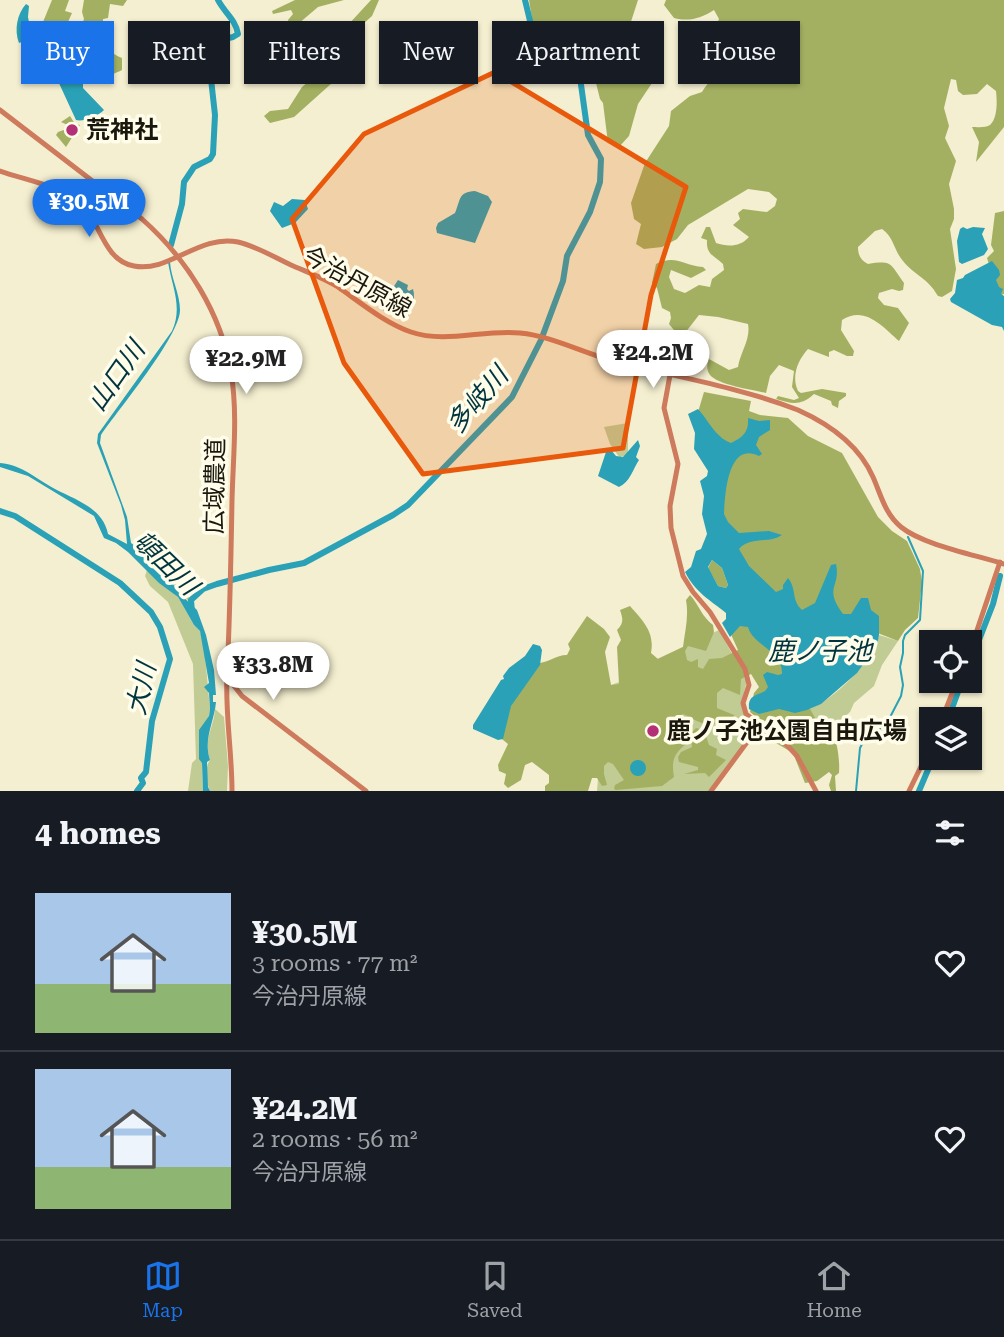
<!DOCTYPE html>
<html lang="en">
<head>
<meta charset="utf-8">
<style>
	body { margin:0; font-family:"Roboto Serif","Noto Sans JP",serif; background:#242831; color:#f1f3f6; height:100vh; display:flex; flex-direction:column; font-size:26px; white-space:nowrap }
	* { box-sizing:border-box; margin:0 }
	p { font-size:23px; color:#9ea1a6 }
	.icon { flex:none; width:38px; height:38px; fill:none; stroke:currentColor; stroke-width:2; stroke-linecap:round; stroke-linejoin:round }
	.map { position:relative; height:791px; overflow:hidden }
	.side { display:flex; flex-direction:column; background:#171b24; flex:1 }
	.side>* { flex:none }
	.banner { position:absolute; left:21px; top:21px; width:962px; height:63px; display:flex; gap:14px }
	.buttons { position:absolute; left:919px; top:630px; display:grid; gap:14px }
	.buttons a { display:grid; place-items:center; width:63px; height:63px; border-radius:0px; background:#171b24; box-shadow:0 2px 5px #0004; font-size:35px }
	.price { position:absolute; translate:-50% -60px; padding:0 16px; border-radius:24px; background:#fff; color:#222; font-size:23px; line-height:46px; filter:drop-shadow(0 2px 4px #0008) }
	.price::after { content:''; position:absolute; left:50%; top:42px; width:21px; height:16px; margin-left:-10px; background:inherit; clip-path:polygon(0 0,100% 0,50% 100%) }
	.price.selected { background:#1a73e8; color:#fff }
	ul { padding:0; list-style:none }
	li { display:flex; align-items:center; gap:21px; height:175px; padding:0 35px }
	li+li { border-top:2px solid #363941 }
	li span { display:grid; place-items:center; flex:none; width:196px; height:140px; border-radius:0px; color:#555 }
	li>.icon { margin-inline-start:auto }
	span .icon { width:84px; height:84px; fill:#fffc; stroke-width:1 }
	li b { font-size:30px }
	h2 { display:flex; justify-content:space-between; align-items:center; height:84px; padding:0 35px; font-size:30px }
	.tag { padding:0 24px; border-radius:0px; background:#171b24; box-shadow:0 2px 5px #0004; font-size:24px; line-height:63px }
	.tag.selected { background:#1a73e8; color:#fff }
	.tabs { display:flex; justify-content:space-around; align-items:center; height:98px; border-top:2px solid #363941; background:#171b24; font-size:19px; color:#9ea1a6 }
	.tabs a { display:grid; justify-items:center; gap:4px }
	.tabs .selected { color:#1a73e8 }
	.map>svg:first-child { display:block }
</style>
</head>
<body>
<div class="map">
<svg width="1004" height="791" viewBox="0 0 1004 791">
	<rect width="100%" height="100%" fill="#f4efd0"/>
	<!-- green -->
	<g fill="#c1cb94">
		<polygon points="628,423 628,453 626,456 619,457 610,444 604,427"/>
		<polygon points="147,570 178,597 194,625 200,631 204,645 210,709 202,763 203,791 188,791 192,763 196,759 193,664 168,602 150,586 145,576"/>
		<polygon points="168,577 179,579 197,612"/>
		<path d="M719 630 747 681C741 704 740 706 753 726L745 745 709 791H597L598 779 578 697 633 677 657 659Z"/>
		<path d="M879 635 898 641 882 665 874 686 854 703 850 712 831 728 818 723 809 709C834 700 873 661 879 635Z"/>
		<path d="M215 709 224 717 228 766 227 791H210C206 783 205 766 210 760 203 738 214 728 215 709Z"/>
	</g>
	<!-- forest -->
	<g fill="#a4b061">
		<polygon points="52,0 69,0 65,11 72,13 68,22 62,21 51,35 43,22"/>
		<path d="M84 0H127L123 6 110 4 108 18 103 19C103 41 99 48 122 58V70C112 75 90 85 87 67 85 56 90 65 86 55 84 50 79 45 76 40L84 19 82 12Z"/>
		<polygon points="295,0 344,0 318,7 291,30 288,20 293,14 291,10 273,14 272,11"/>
		<polygon points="371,0 379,0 372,16 362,25 359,43 351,51 343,48 349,39 351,31 347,30 337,38 335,33 348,25"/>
		<path d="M529 0H638L627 34 628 40C616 47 606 54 609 70L624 72 641 63H659L662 68 638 104 629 136 619 147 608 143 603 103 600 99 594 75 598 69 599 47 596 42H585L583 37 585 33 581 22 565 21 564 28 547 37 533 25Z"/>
		<path d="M666 0H1004V127L976 162 979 142 972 127C977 127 986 128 990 125 998 118 997 100 996 91L987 84 977 94 963 95 958 91 956 80 951 79 944 108 949 126 945 138 956 161 949 184 954 209V219L950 229 956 269 952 291 942 297 938 296C927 277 914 275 903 261 894 251 894 237 882 229L875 231 858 247C858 256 861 260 868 264 893 260 890 264 904 283L903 290 899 291 892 289 879 293 878 298 884 305 898 308 909 323 899 341C883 327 865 305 842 320L841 330 854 351 853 356H847L834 350 829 352V357L808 349C798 360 791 376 798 391L801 393 822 389 846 393V396L839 401 838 408 832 405 831 401 814 394C801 406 792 404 776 399L778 396 794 400 799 398 792 387 794 371 779 365 770 376 766 393C754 390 718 385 710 375 706 370 707 364 709 359L729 370 738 367C740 353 751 339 748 324L718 317 699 315 685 333 678 335 669 324 671 318 670 312 662 308 657 288 652 283 656 264C676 254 684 266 703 267L706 270 691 278 671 270 669 277 674 289 685 293 699 285 710 287 712 279 724 270 723 264C714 255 706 255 707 240L701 238 706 227H710L716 243C728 247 740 247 749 237L733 225 740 219 738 213 743 209 767 212 775 206 777 199 769 192 748 189 688 225 677 239 662 247 644 249 636 244 641 224 634 219 631 203 645 163 669 126 671 111 690 96 702 92C706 85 712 80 714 72 718 58 714 29 719 19L714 10C702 18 689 22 674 18L664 5Z"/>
		<polygon points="344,57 346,62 332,83 294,117 270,123 264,116 270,111 288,109 302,87 321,71"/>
		<polygon points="70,116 75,124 80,125 66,147 56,135 58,132 72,127 61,122"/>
		<polygon points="1004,211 1004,294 999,296 987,258 994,251 991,245 995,213"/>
		<polygon points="704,392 751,401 749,411 760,415 788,418 808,436 842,453 878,517 892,531 907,541 920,569 922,582 918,618 905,630 898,641 875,632 854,618 810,615 775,598 748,571 719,512 731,456 748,437 734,446 725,445 698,412"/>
		<polygon points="712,560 722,568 728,585 726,588 718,586 708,568"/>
		<path d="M690 595C699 605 702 617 713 625L714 632 706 651 688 646 685 651 687 660 691 662 698 659V667L703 669 709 659 722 658 738 650 729 630 747 621 776 649 818 723 831 728C837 741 840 758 839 773L835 776 836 791H831L829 785 832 775 829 772 817 781 805 783 793 753 759 733 762 722 750 712 754 693 759 687 751 674 741 679 740 695 723 688 717 693V708L734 715 735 718 742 722V725L728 719C708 729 701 723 683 714L677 717 687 735 688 743C674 752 671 761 674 777L662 786 616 790 614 789 615 785 624 780 613 764 608 762 604 766V774L607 785 602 786 597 778H592L588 791H545V786L549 783V775L532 762 525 765 521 780 508 788 504 784 506 774 499 771 498 765 508 744 497 735 508 704 535 663C548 664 555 655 567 655L570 649 568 644 587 616 604 629 610 637 605 652 611 685 619 684 617 647 621 640 617 630C624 623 623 619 620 610L630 606C643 621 655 632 651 653L658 659 683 647C685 631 689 616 686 600Z"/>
		<polygon points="696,728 704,730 709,745 717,749 716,755 726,760 709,777 705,773 684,774 698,770 698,767 679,762 678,757 681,752 692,747 690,734"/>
	</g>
	<!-- water -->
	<g fill="#2aa1b6" fill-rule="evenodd">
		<path d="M26 4 29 6 28 17 32 38 19 43C14 30 17 14 26 4Z"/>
		<path d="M38 55 53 59 61 68 70 74 78 61 83 59V88L104 110C98 116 84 122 76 120L58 81 43 64H35V56Z"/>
		<path d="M475 191 488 196 492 202 475 243 437 233 436 228 438 223 455 213C461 199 458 192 475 191Z"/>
		<polygon points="292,199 305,200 308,209 295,223 282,228 270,211 274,202 283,206"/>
		<polygon points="963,227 967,229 973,227 985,228 982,234 988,249 984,255 962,264 959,262 957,241 960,229"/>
		<polygon points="992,261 999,270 1000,275 996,280 999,287 1003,289 1001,294 1004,296 1004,331 1002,327 992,325 951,302 950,299 955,293 957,280 963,278 965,275"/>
		<path d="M168 262H170C171 278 180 294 180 310 180 336 118 410 101 435L100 443 127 517 131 543 160 564 179 593 197 610 206 635 214 670 216 695H213V702H216C214 723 203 739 210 760L207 762 208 787 210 791H203L202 763 199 759V730L209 716 210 709 209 693 204 687 209 683 200 631 194 625 178 597 159 583 128 552 116 543 104 538 94 516 28 476 0 467V463C23 465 36 479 55 489 76 500 103 508 108 534L127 544 125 520 121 505 97 443 98 434 172 331C183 307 172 287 168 262Z"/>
		<path d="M398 280 408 285 407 289 409 291 413 289C416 298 412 314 404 321L383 310 385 300Z"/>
		<path d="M698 409C709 421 715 437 731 443 744 437 749 431 748 418L759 421 770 420V430L759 437 756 445 762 454 759 456C728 441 725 493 724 514L728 522 739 533 769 531 782 535C769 544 750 536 739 549L749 566 776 592 783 589V585L788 578C797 589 791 600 802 610L815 603 831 565 836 564C841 588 823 587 843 614H851L861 598H868L871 610 879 616V635L877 645 857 673 821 704 807 710 795 713 779 709 759 714 749 709C748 695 756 696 765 691L768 687 763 675 767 672 778 675 782 674C783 650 753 646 748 627L740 626 730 637 722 623 726 619V613C710 600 695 592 685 572L691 567 696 551 701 549 707 534 702 514 704 496 700 481 707 476 708 471 694 449 695 433 688 414ZM712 560 722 568 728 585 726 588 718 586 708 567Z"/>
		<path d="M638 440 640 446 636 457 639 460C633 469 630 482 619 487L598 476 606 452 611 450 616 456 623 457Z"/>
		<polygon points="533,644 540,646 542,650 540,665 511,706 503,739 498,740 473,729 473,725 501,680 504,679 503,676 509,668 525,656"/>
		<circle cx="638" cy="768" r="8"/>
	</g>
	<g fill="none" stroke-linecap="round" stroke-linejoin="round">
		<!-- stream -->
		<polyline stroke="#2aa1b6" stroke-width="2" points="856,791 860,748 867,735 876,732 887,723 901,696 903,685 900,667 903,653 903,641 905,635 920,620 923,571 908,537"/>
		<!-- river -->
		<g stroke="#2aa1b6" stroke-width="6">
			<path d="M171 245 182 204 184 182 194 167 210 159 213 154 215 115 207 43 233 37 238 34C236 20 224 12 218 0"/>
			<polyline points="0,511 15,516 120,583 151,612 160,627 170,659 152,721 146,772 141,778 143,783 137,791"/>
			<polyline points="192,612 191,600 203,589 217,584 269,570 304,563 393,515 408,505 512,397 541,340 563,281 567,256 590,212 600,182 601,159 588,135 578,63 531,25 525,0"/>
			<polyline points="970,663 993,604 1000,576"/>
			<polyline points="948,719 962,681"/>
			<polyline points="919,791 933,758"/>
		</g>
		<!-- secondary -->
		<g stroke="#cd7a5d" stroke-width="5">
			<path d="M0 110 142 219C187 259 221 313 231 372 238 414 233 458 232 500 231 558 230 616 227 675 225 713 232 752 232 791"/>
			<path d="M0 171C19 178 61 187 76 198 100 216 101 260 134 266 169 273 199 234 238 242 256 246 274 257 291 265 307 272 324 278 338 287 361 303 385 323 411 332 446 344 484 329 520 333 552 336 583 353 614 361 675 377 739 387 798 410 829 424 859 445 873 477 881 495 885 514 901 527 923 545 976 555 1004 564"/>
			<polyline points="670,375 664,408 678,464 670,506 671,528 683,576 693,592 710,612 745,669 749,685 743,703 746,714 787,745 797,756 816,791"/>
			<polyline points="970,651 1000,562"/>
			<polyline points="228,678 242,696 366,791"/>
			<polyline points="942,719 957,681"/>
			<polyline points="711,791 759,726"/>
			<polyline points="909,791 931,746"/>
		</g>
	</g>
	<!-- marked area -->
	<path fill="#e8590c" fill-opacity="0.2" stroke="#e8590c" stroke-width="5" stroke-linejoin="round" d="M495 72 686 187 651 295 623 448 423 474 344 363 292 219 364 134Z"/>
	<!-- markers -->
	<g fill="#b32f76" stroke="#fffce9" stroke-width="2.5">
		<circle cx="72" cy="130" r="7"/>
		<circle cx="653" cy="731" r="7"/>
	</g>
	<g text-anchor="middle" stroke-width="7" stroke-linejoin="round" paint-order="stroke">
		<!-- poi labels -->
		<g font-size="24" font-weight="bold" fill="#1a180d" stroke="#fffce9" text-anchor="start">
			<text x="86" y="138">荒神社</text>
			<text x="667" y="739">鹿ノ子池公園自由広場</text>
		</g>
		<!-- street labels -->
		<g font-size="24" fill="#1a180d" stroke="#fffce9">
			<text transform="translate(357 282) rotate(29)" y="8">今治丹原線</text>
			<text transform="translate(215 486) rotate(-89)" y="8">広域農道</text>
		</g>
		<!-- water labels -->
		<g font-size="26" font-style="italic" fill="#00353f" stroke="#fffce9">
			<text transform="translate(116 376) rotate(-55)" y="9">山口川</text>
			<text transform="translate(477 400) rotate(-49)" y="9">多岐川</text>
			<text transform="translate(166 563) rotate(44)" y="9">頓田川</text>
			<text x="820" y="660">鹿ノ子池</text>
			<text transform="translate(141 689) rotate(-77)" y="9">大川</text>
		</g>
	</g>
</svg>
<div class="buttons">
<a><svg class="icon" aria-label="locate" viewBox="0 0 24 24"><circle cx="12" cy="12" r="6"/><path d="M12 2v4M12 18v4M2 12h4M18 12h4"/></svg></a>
<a><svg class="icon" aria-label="layers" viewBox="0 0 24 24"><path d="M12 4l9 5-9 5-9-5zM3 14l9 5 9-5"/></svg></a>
</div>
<b class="price selected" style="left:89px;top:239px">¥30.5M</b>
<b class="price" style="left:653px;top:390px">¥24.2M</b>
<b class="price" style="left:246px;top:396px">¥22.9M</b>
<b class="price" style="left:273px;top:702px">¥33.8M</b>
<div class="banner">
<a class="tag selected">Buy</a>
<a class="tag">Rent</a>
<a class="tag">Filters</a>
<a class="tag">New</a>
<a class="tag">Apartment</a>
<a class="tag">House</a>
</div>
</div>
<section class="side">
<h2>4 homes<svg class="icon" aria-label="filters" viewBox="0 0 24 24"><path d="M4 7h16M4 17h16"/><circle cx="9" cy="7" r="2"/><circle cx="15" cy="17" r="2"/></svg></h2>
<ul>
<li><span style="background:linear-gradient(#a9c7e8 65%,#8fb573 0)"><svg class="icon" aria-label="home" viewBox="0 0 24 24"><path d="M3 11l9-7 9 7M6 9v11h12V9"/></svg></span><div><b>¥30.5M</b><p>3 rooms · 77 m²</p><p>今治丹原線</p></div><svg class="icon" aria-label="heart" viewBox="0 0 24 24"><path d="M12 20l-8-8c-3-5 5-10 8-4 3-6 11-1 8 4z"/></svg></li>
<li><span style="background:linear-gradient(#a9c7e8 70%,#8fb573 0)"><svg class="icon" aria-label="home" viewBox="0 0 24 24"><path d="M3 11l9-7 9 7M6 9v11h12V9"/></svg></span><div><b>¥24.2M</b><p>2 rooms · 56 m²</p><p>今治丹原線</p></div><svg class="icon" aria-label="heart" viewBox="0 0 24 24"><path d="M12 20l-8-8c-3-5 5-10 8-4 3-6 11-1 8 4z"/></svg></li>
</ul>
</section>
<nav class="tabs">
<a class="selected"><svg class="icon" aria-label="map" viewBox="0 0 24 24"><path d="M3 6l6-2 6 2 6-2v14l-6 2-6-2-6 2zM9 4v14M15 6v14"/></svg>Map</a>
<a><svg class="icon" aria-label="saved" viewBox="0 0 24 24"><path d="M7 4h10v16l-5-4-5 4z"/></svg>Saved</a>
<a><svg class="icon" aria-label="home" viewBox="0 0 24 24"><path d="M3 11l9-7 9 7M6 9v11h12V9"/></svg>Home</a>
</nav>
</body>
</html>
